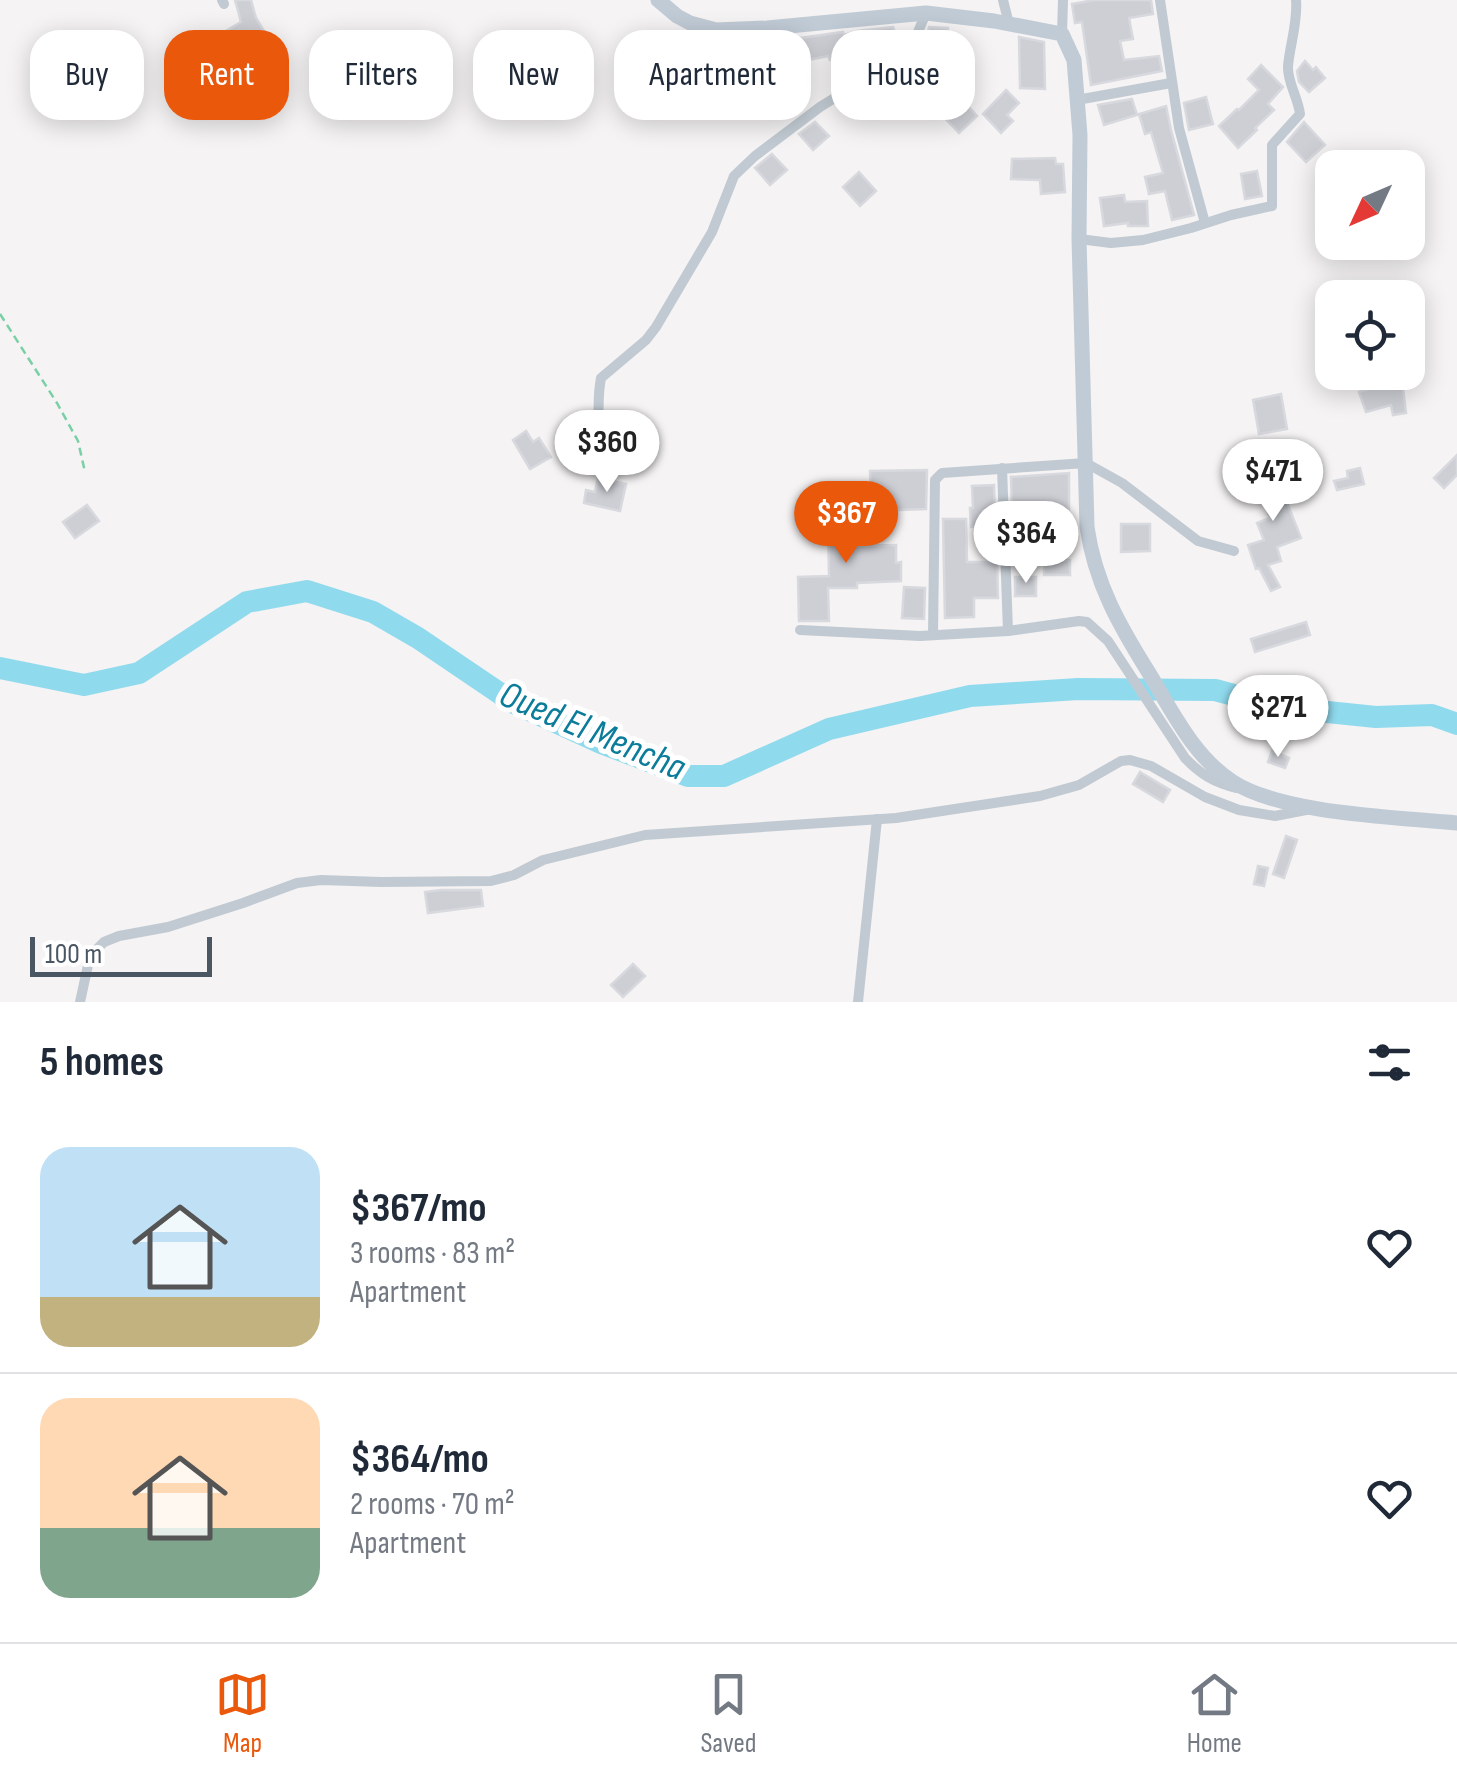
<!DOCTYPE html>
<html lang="en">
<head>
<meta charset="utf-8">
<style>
	body { margin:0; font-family:"Sofia Sans Condensed",sans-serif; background:#f2f2f3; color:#1f2937; height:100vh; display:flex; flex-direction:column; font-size:38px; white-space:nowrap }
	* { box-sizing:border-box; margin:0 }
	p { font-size:32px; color:#747a83 }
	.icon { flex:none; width:55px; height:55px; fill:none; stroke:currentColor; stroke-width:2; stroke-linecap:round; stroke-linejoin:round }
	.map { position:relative; height:1002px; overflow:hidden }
	.drawer { display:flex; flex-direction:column; background:#fff; flex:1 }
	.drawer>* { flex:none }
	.banner { position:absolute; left:30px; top:30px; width:1398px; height:90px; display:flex; gap:20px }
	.needle { width:65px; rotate:226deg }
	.buttons { position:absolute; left:1315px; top:150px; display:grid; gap:20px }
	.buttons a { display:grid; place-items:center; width:110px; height:110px; border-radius:20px; background:#fff; box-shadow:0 5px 25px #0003; font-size:50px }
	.scale { position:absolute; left:30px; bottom:25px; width:182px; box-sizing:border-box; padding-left:10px; border:5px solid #4a5661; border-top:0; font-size:28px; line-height:35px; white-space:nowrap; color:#4a5661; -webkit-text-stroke:8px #fff; paint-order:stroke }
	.price { position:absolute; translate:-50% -85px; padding:0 22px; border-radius:35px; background:#fff; color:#222; font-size:32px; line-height:65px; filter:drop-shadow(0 2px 5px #0008) }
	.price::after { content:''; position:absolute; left:50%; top:60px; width:30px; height:22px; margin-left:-15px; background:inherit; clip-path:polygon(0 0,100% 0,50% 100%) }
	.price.on { background:#ea580c; color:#fff }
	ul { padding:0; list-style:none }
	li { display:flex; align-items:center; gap:30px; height:250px; padding:0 40px }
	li+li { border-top:2px solid #e0e1e3 }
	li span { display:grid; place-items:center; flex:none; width:280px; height:200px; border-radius:30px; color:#555 }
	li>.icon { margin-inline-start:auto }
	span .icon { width:120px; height:120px; fill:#fffc; stroke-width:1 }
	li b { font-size:42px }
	h2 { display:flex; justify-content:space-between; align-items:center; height:120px; padding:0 40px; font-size:42px }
	.pill { padding:0 35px; border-radius:30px; background:#fff; box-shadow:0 5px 25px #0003; font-size:35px; line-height:90px }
	.pill.on { background:#ea580c; color:#fff }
	.dock { display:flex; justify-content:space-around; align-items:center; height:140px; border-top:2px solid #e0e1e3; background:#fff; font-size:28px; color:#747a83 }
	.dock a { display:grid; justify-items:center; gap:5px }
	.dock .on { color:#ea580c }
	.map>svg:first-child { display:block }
</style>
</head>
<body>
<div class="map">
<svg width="1457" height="1002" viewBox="0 0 1457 1002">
	<rect width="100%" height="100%" fill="#f5f3f3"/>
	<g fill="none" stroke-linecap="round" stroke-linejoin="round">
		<!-- river -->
		<polyline stroke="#90daee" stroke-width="22" points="0,668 84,685 139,673 247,602 307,591 373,612 418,638 514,703 601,743 688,776 724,776 829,729 970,696 1078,689 1215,690 1279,707 1376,717 1432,715 1457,724"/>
	</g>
	<!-- building -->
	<g fill="#cdcfd5" stroke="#d7d9de" stroke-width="2.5">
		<polygon points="235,0 251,0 256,18 264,31 236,48 226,31 241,22"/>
		<polygon points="1094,0 1151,0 1153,14 1129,18 1133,39 1120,41 1124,60 1159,56 1162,71 1091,85 1082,22 1075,23 1072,4"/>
		<polygon points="893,27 898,40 864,52 865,56 850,60 848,55 830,60 828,56 779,66 780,68 754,69 754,41 786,40 843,32 844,35 857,31"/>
		<polygon points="929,27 948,28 947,55 931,55 931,45 925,45"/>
		<polygon points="1019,37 1044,42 1045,89 1020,88"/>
		<polygon points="678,38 703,38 720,41 720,66 678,65"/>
		<polygon points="1305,61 1313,70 1316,67 1325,78 1309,92 1299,82 1297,71"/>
		<polygon points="1261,65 1283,87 1268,104 1274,110 1255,128 1257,130 1238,148 1219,126 1237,109 1239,110 1259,90 1248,79"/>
		<polygon points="1006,90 1019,103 1007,115 1013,121 1001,133 983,114"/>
		<polygon points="1206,97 1213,124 1189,130 1184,103"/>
		<polygon points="962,99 977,116 959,133 943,116"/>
		<polygon points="1132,99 1137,115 1104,125 1098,105"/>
		<polygon points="1166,106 1171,130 1194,215 1172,220 1165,191 1149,194 1145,177 1163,173 1151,132 1145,134 1139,114"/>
		<polygon points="815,122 829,136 813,150 799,134"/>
		<polygon points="1304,122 1325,145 1306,162 1287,142"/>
		<polygon points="772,154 787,170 770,185 755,168"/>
		<polygon points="1055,158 1056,164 1063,164 1065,192 1041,194 1040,180 1011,179 1012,159"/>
		<polygon points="1257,171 1262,196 1245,199 1241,174"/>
		<polygon points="859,172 876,191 860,206 843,187"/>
		<polygon points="1124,195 1125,202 1147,201 1148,226 1128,226 1128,223 1104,226 1100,198"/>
		<polygon points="1387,372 1401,372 1406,413 1393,415 1391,405 1366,412 1359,392 1388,383"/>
		<polygon points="1281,394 1287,429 1259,434 1253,400"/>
		<polygon points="526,431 533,442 539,438 551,457 530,469 513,440"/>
		<polygon points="1457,455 1457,475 1444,488 1434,478"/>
		<polygon points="1278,463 1286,494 1284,495 1301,538 1277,547 1281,561 1268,565 1280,587 1271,591 1259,568 1256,569 1248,545 1264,540 1257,523 1270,518 1268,513 1272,511 1263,488 1260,489 1254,469"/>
		<polygon points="1360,468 1364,484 1337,490 1334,481 1348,478 1347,471"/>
		<polygon points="927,470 926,509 871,511 870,471"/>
		<polygon points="1069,473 1069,528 1037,528 1037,542 1013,542 1011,477"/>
		<polygon points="598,478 626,484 620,511 584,503 586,490 595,492"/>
		<polygon points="994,485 995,525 971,527 970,508 973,508 972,486"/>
		<polygon points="87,505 99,521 75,538 63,522"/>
		<polygon points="831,508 858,509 857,546 896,545 896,563 901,562 901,581 857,583 857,588 828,588 829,621 799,621 798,577 829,576 828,527 831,527"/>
		<polygon points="943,519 966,519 967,562 997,562 998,598 974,598 974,617 945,618"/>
		<polygon points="1121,524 1150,524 1150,551 1121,552"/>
		<rect x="1044" y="560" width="26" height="15"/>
		<rect x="1015" y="577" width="21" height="19"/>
		<polygon points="904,587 925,588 924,619 902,618"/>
		<polygon points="1306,622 1310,635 1255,652 1251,639"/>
		<polygon points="1272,751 1289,758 1285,768 1268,762"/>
		<polygon points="1140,772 1170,790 1163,802 1133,784"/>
		<polygon points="1286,836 1297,840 1284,878 1273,874"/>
		<polygon points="1258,866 1268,868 1264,886 1254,884"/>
		<polygon points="441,890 481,890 483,906 428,913 425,892"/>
		<polygon points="633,964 645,976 623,997 611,985"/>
	</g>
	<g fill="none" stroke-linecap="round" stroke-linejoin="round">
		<!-- path -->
		<polyline stroke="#7ad0a6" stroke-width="2.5" stroke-dasharray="8 5" stroke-linecap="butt" points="0,314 57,403 78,441 85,472"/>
		<!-- street -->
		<g stroke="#c1cad2" stroke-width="10">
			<polyline points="222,0 224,4"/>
			<polyline points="1003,0 1009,24"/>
			<polyline points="1160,0 1179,128 1205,223"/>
			<polyline points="1062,34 1063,0"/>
			<polyline points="1077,100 1171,83"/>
			<path d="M1079 239 1111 243 1143 240 1191 228 1231 215 1272 206V145L1300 114C1298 97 1287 82 1288 66 1290 44 1298 22 1296 0"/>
			<path d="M579 449C608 416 594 415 601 378L646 340 656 327 712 232 734 176 755 156 820 107 910 51 926 13"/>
			<polyline points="1002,468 1008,631"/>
			<path d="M800 630 920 636 1008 631 1079 621 1087 622 1108 641 1185 758C1200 774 1215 783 1237 788"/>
			<polyline points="933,635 935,480 942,473 1086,463 1122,483 1198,541 1234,551"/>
			<polyline points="80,1002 90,956 104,942 119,936 168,927 243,903 297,883 321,880 381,882 491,881 514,875 543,860 645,835 896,818 1040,796 1079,785 1121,761 1130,760 1151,766 1205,797 1239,810 1275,816 1311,809"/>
			<polyline points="858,1002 877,819"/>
		</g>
		<!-- secondary -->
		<path stroke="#c1cbd6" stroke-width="15" d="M658 0 677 16 690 23 716 30 767 28 926 13 994 21 1062 34 1074 60 1080 135 1079 239 1087 527C1095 583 1119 625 1149 673 1172 711 1194 757 1233 782 1283 814 1396 817 1457 823"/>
	</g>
	<g text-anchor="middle" stroke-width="10" stroke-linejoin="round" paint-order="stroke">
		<!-- water labels -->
		<g font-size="38" font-style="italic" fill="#0c7c9b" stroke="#fff">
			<text transform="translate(593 730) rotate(23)" y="13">Oued El Mencha</text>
		</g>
	</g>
</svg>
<div class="buttons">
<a><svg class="needle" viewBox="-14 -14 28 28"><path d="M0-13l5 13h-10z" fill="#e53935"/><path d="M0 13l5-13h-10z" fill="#747a83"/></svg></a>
<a><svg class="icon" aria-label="locate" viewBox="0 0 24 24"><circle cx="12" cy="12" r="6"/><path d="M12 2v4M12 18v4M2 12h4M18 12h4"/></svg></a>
</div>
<div class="scale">100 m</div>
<b class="price" style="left:607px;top:495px">$360</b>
<b class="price" style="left:1273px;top:524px">$471</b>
<b class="price on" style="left:846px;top:566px">$367</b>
<b class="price" style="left:1026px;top:586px">$364</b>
<b class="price" style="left:1278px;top:760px">$271</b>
<div class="banner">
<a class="pill">Buy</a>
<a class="pill on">Rent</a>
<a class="pill">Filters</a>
<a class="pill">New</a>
<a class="pill">Apartment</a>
<a class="pill">House</a>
</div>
</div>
<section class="drawer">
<h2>5 homes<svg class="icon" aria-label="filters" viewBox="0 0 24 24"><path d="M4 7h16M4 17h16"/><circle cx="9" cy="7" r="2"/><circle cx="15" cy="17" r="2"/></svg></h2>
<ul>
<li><span style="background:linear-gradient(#bfe0f5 75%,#c2b280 0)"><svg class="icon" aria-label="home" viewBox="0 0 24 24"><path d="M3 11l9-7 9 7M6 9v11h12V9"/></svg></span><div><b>$367/mo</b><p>3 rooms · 83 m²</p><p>Apartment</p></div><svg class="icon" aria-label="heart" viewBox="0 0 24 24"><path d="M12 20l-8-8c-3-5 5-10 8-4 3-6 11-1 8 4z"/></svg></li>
<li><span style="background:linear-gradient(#ffd9b3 65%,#7fa58c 0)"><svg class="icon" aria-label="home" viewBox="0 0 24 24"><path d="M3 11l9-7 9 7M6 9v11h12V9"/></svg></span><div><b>$364/mo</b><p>2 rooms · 70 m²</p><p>Apartment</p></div><svg class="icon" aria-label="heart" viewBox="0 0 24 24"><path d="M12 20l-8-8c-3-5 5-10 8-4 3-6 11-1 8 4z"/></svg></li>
</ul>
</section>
<nav class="dock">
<a class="on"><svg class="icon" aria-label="map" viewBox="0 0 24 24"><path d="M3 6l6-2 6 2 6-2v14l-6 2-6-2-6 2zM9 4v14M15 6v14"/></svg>Map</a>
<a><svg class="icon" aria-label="saved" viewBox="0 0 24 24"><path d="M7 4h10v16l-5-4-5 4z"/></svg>Saved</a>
<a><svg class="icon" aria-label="home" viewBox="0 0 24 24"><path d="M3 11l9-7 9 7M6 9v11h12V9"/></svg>Home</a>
</nav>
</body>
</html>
